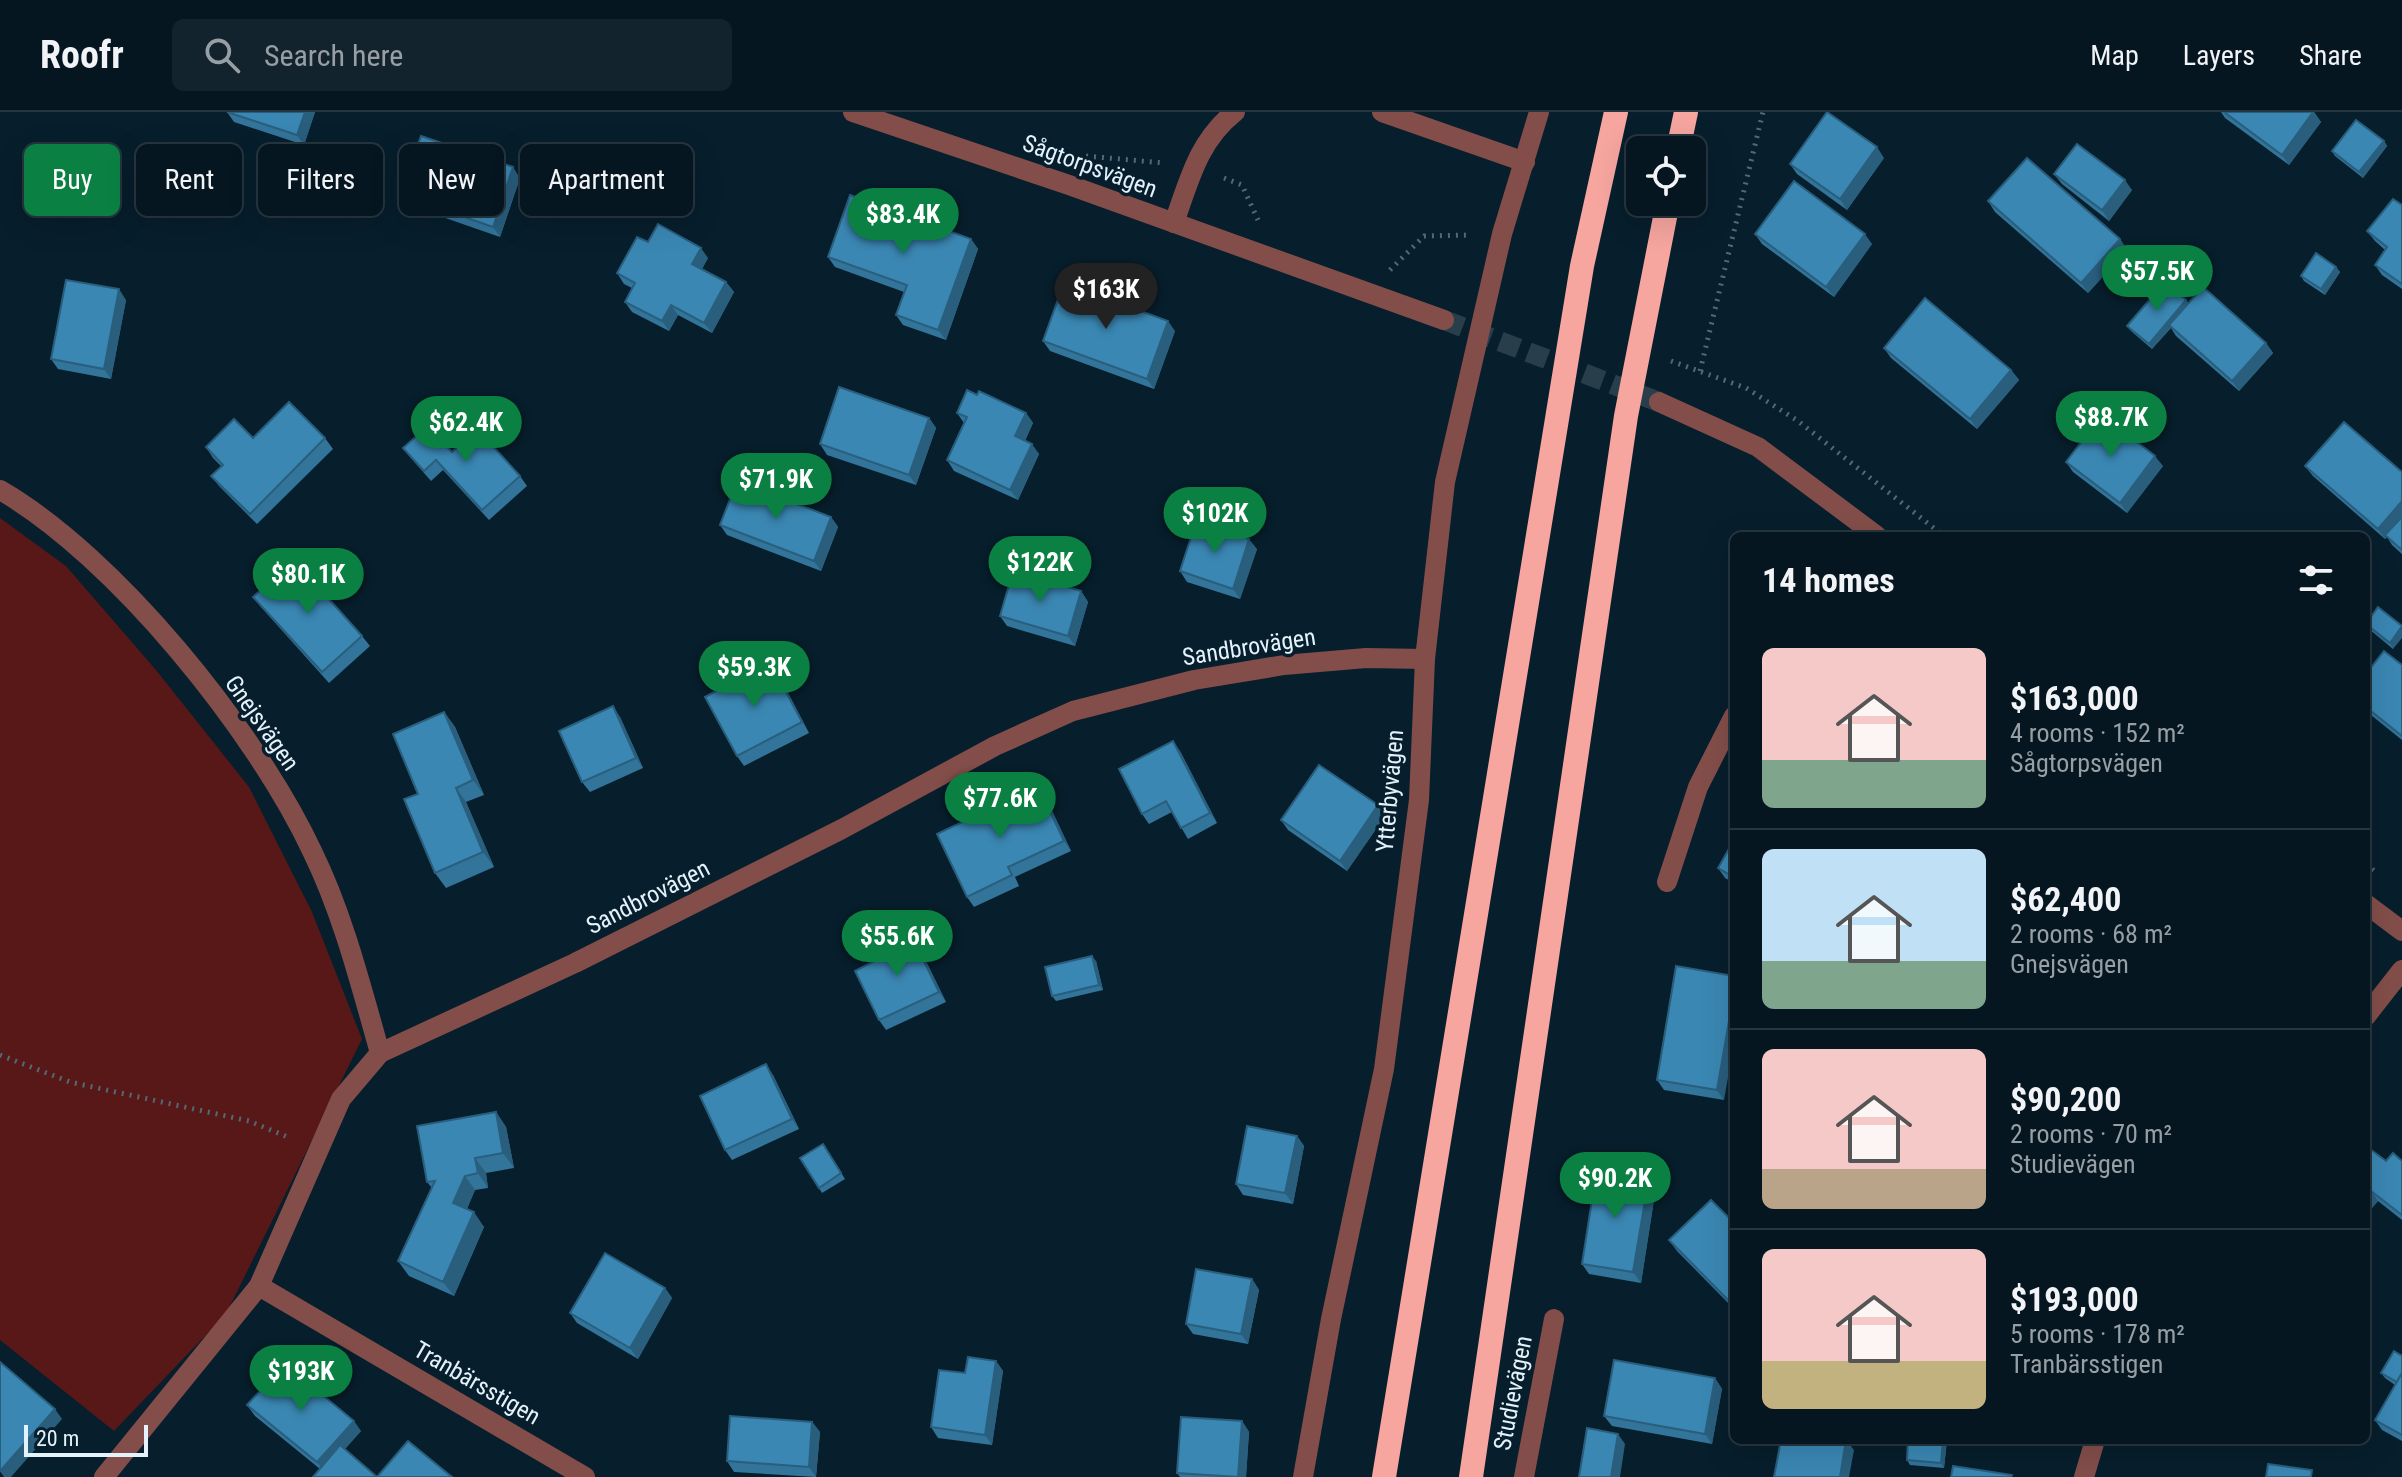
<!DOCTYPE html>
<html lang="en">
<head>
<meta charset="utf-8">
<style>
	body { margin:0; font-family:"Roboto Condensed",sans-serif; background:#13232e; color:#f1f3f6; height:100vh; display:flex; flex-direction:column; font-size:30px; white-space:nowrap }
	* { box-sizing:border-box; margin:0 }
	p { font-size:26px; color:#979fa5 }
	.icon { flex:none; width:44px; height:44px; fill:none; stroke:currentColor; stroke-width:2; stroke-linecap:round; stroke-linejoin:round }
	.map { position:relative; flex:1; overflow:hidden }
	.details { position:absolute; left:1730px; top:420px; width:640px; height:912px; display:flex; flex-direction:column; background:#051621; border-radius:12px; box-shadow:0 8px 32px #0002,0 0 0 2px #26353f }
	.details>* { flex:none }
	.top-card { position:absolute; left:24px; top:32px; width:760px; height:72px; display:flex; gap:16px }
	.buttons { position:absolute; left:1626px; top:24px; display:grid; gap:16px }
	.buttons a { display:grid; place-items:center; width:80px; height:80px; border-radius:12px; background:#051621; box-shadow:0 8px 32px #0002,0 0 0 2px #26353f; font-size:40px }
	.scale { position:absolute; left:24px; bottom:20px; width:124px; box-sizing:border-box; padding-left:8px; border:4px solid #e4f2fb; border-top:0; font-size:22px; line-height:28px; white-space:nowrap; color:#e4f2fb; -webkit-text-stroke:6px #071e2c; paint-order:stroke }
	.price { position:absolute; translate:-50% -68px; padding:0 18px; border-radius:28px; background:#0b8043; color:#fff; font-size:26px; line-height:52px; filter:drop-shadow(0 2px 4px #0008) }
	.price::after { content:''; position:absolute; left:50%; top:48px; width:24px; height:18px; margin-left:-12px; background:inherit; clip-path:polygon(0 0,100% 0,50% 100%) }
	.price.active { background:#222; color:#fff }
	ul { padding:0; list-style:none }
	li { display:flex; align-items:center; gap:24px; height:200px; padding:0 32px }
	li+li { border-top:2px solid #26353f }
	li span { display:grid; place-items:center; flex:none; width:224px; height:160px; border-radius:12px; color:#555 }
	li>.icon { margin-inline-start:auto }
	span .icon { width:96px; height:96px; fill:#fffc; stroke-width:1 }
	li b { font-size:34px }
	h2 { display:flex; justify-content:space-between; align-items:center; height:96px; padding:0 32px; font-size:34px }
	.pill { padding:0 28px; border-radius:12px; background:#051621; box-shadow:0 8px 32px #0002,0 0 0 2px #26353f; font-size:28px; line-height:72px }
	.pill.active { background:#0b8043; color:#fff }
	header { display:flex; align-items:center; gap:48px; box-sizing:border-box; height:112px; padding:0 40px; background:#051621; border-bottom:2px solid #26353f }
	header strong { font-size:38px }
	nav { display:flex; gap:44px; margin-inline-start:auto; font-size:28px }
	.search { width:560px; height:72px; background:#13232e; display:flex; align-items:center; gap:20px; box-sizing:border-box; padding:0 28px; border-radius:12px; color:#979fa5; font-size:30px }
	.map>svg:first-child { display:block }
</style>
</head>
<body>
<header>
<strong>Roofr</strong>
<div class="search"><svg class="icon" aria-label="search" viewBox="0 0 24 24"><circle cx="10" cy="10" r="6"/><path d="M15 15l6 6"/></svg>Search here</div>
<nav><a>Map</a><a>Layers</a><a>Share</a></nav>
</header>
<div class="map">
<svg width="2402" height="1365" viewBox="0 0 2402 1365">
	<rect width="100%" height="100%" fill="#071e2c"/>
	<!-- green -->
	<polygon fill="#571817" points="0,406 66,454 156,558 249,675 312,800 362,927 226,1202 114,1319 0,1228"/>
	<g fill="none" stroke-linecap="round" stroke-linejoin="round">
		<!-- minor-tunnel -->
		<polyline stroke="#283e4b" stroke-width="20" stroke-dasharray="20 10" stroke-linecap="butt" points="1444,208 1659,290"/>
		<!-- path -->
		<g stroke="#556875" stroke-width="5" stroke-dasharray="2 6" stroke-linecap="butt">
			<polyline points="1086,44 1164,51"/>
			<polyline points="1224,66 1242,73 1258,108"/>
			<polyline points="1390,158 1424,124 1470,123"/>
			<polyline points="1671,249 1746,276 1798,309 1944,424"/>
			<polyline points="1700,259 1763,0"/>
			<polyline points="2366,752 2378,762"/>
			<polyline points="0,943 70,970 249,1009 290,1026"/>
		</g>
		<!-- minor -->
		<g stroke="#834e4a" stroke-width="20">
			<polyline points="853,0 1069,73 1444,208"/>
			<polyline points="1382,0 1525,50"/>
			<path d="M1174 111C1189 69 1198 29 1235 0"/>
			<polyline points="1659,290 1758,335 1877,424"/>
			<path d="M0 378C116 445 255 618 312 739 343 802 361 874 380 941"/>
			<polyline points="1667,770 1698,675 1734,604"/>
			<polyline points="2366,792 2402,819"/>
			<polyline points="2366,904 2402,858"/>
			<polyline points="259,1174 585,1365"/>
			<polyline points="104,1365 259,1174 341,987 380,941 575,851 842,717 995,634 1073,599 1194,568 1284,553 1366,546 1425,547"/>
			<polyline points="1303,1365 1331,1207 1384,957 1419,688 1425,547 1445,370 1502,122 1539,0"/>
			<polyline points="1524,1365 1554,1207"/>
			<polyline points="2084,1365 2095,1328"/>
		</g>
		<!-- highway -->
		<g stroke="#f6a59f" stroke-width="24">
			<polyline points="1678,38 1686,0"/>
			<polyline points="1384,1365 1582,154 1616,0"/>
			<polyline points="1471,1365 1626,304 1668,90"/>
		</g>
	</g>
	<!-- wall -->
	<g fill="#32749a">
		<polygon points="227,0 315,0 304,33 234,10"/>
		<polygon points="2221,0 2314,0 2321,10 2289,53 2225,6"/>
		<polygon points="2384,29 2387,34 2363,66 2335,44 2332,39"/>
		<polygon points="1884,46 1847,98 1797,62 1790,52"/>
		<polygon points="2054,62 2132,78 2109,109 2062,72"/>
		<polygon points="520,66 500,125 408,93 401,83"/>
		<polygon points="1988,89 2120,127 2127,138 2088,181 1995,100"/>
		<polygon points="2402,93 2402,177 2382,163 2375,153 2385,138 2375,129 2367,119"/>
		<polygon points="1755,122 1872,132 1834,185 1762,132"/>
		<polygon points="971,127 978,137 946,228 903,213 896,203 904,180 835,155 828,145"/>
		<polygon points="648,130 708,146 702,157 726,170 734,180 712,221 678,203 669,219 632,200 625,190 632,176 624,172 617,161"/>
		<polygon points="2336,155 2340,160 2325,183 2304,169 2301,164"/>
		<polygon points="126,188 111,267 58,257 51,247"/>
		<polygon points="2188,191 2266,231 2273,241 2239,279 2176,224 2171,216 2152,237 2131,219 2127,214"/>
		<polygon points="1175,219 1154,277 1050,239 1043,229"/>
		<polygon points="1884,236 2011,258 2019,268 1977,317 1891,246"/>
		<polygon points="977,283 1026,301 1033,311 1025,329 1039,342 1018,388 954,359 947,348 964,311 957,301"/>
		<polygon points="929,306 936,316 916,373 827,343 820,332"/>
		<polygon points="253,326 325,326 333,337 257,412 219,374 211,364 221,354 213,346 206,335"/>
		<polygon points="403,336 452,340 520,364 527,374 489,408 443,358 431,369 411,346"/>
		<polygon points="2066,350 2163,354 2127,401 2073,360"/>
		<polygon points="2305,354 2402,360 2402,442 2392,433 2387,425 2385,427 2313,364"/>
		<polygon points="831,405 838,415 821,459 727,423 720,413"/>
		<polygon points="1257,437 1240,487 1187,470 1180,459"/>
		<polygon points="1081,479 1088,490 1075,534 1007,514 1000,504"/>
		<polygon points="253,485 362,524 370,534 329,571 261,495"/>
		<polygon points="2366,512 2402,514 2393,537 2369,517"/>
		<polygon points="770,550 777,560 809,621 744,654 737,644"/>
		<polygon points="2402,553 2402,628 2366,599 2366,562"/>
		<polygon points="444,600 455,615 484,683 466,690 494,755 446,776 435,761 418,682"/>
		<polygon points="620,605 643,656 590,680 582,670"/>
		<polygon points="1180,639 1217,711 1188,727 1172,700 1149,712 1142,702"/>
		<polygon points="1045,684 1071,739 1015,765 1019,774 974,795 967,785"/>
		<polygon points="1378,693 1385,704 1347,759 1288,718 1281,708"/>
		<polygon points="1734,728 1734,771 1725,766 1718,756"/>
		<polygon points="910,821 917,831 946,890 886,918 879,908 884,844"/>
		<polygon points="1096,849 1103,878 1056,889 1052,884"/>
		<polygon points="1676,854 1724,988 1664,978 1657,968"/>
		<polygon points="773,963 799,1017 732,1048 725,1038"/>
		<polygon points="496,1000 506,1015 514,1056 486,1061 488,1076 475,1078 467,1097 484,1115 454,1184 409,1164 398,1149 432,1076 427,1070"/>
		<polygon points="1297,1024 1304,1034 1293,1092 1243,1083 1236,1072"/>
		<polygon points="823,1032 845,1067 822,1081 800,1046"/>
		<polygon points="2366,1034 2386,1049 2402,1049 2402,1108 2378,1089 2366,1103"/>
		<polygon points="1649,1065 1656,1075 1641,1171 1589,1162 1582,1152"/>
		<polygon points="1734,1111 1734,1197 1677,1139 1669,1128"/>
		<polygon points="1252,1167 1259,1178 1248,1232 1193,1222 1186,1212"/>
		<polygon points="665,1176 672,1186 638,1247 577,1211 570,1201"/>
		<polygon points="2402,1244 2402,1329 2382,1318 2375,1308 2395,1273 2385,1266 2381,1261"/>
		<polygon points="996,1249 1003,1259 992,1333 938,1326 931,1315 965,1261"/>
		<polygon points="1715,1266 1722,1277 1712,1332 1612,1314 1604,1304"/>
		<polygon points="247,1293 361,1319 345,1337 377,1365 452,1365 313,1365 320,1357 255,1304"/>
		<polygon points="1242,1309 1249,1320 1246,1365 1180,1365 1177,1361"/>
		<polygon points="812,1310 820,1320 816,1365 734,1360 727,1349"/>
		<polygon points="1908,1328 1947,1328 1944,1356 1910,1353 1907,1348"/>
	</g>
	<!-- shaded-wall -->
	<g fill="#295e7d">
		<polygon points="305,0 315,0 304,33 297,23"/>
		<polygon points="2313,0 2321,10 2289,53 2282,43"/>
		<polygon points="2384,29 2387,34 2363,66 2359,60"/>
		<polygon points="1877,35 1884,46 1847,98 1840,87"/>
		<polygon points="513,55 520,66 500,125 493,115"/>
		<polygon points="2125,68 2132,78 2109,109 2102,98"/>
		<polygon points="1865,122 1872,132 1834,185 1826,175"/>
		<polygon points="971,127 978,137 946,228 938,218"/>
		<polygon points="2120,127 2127,138 2088,181 2081,171"/>
		<polygon points="701,136 708,146 699,162 692,152"/>
		<polygon points="2336,155 2340,160 2325,183 2321,177"/>
		<polygon points="726,170 734,180 712,221 704,211"/>
		<polygon points="119,177 126,188 111,267 104,257"/>
		<polygon points="2186,188 2190,193 2152,237 2149,232"/>
		<polygon points="671,193 678,203 669,219 662,209"/>
		<polygon points="1168,209 1175,219 1154,277 1147,267"/>
		<polygon points="2266,231 2273,241 2239,279 2232,269"/>
		<polygon points="2011,258 2019,268 1977,317 1970,307"/>
		<polygon points="1026,301 1033,311 1022,334 1015,324"/>
		<polygon points="929,306 936,316 916,373 909,363"/>
		<polygon points="1032,332 1039,342 1018,388 1010,378"/>
		<polygon points="2155,344 2163,354 2127,401 2120,391"/>
		<polygon points="2402,389 2402,408 2385,427 2378,417"/>
		<polygon points="831,405 838,415 821,459 814,449"/>
		<polygon points="1249,427 1257,437 1240,487 1233,477"/>
		<polygon points="1081,479 1088,490 1075,534 1068,524"/>
		<polygon points="2402,516 2402,526 2393,537 2390,531"/>
		<polygon points="770,550 777,560 809,621 802,610"/>
		<polygon points="613,594 620,605 643,656 636,646"/>
		<polygon points="444,600 455,615 484,683 473,668"/>
		<polygon points="1173,629 1180,639 1217,711 1210,701"/>
		<polygon points="1038,674 1045,684 1071,739 1064,729"/>
		<polygon points="456,676 466,690 494,755 483,740"/>
		<polygon points="1378,693 1385,704 1347,759 1340,749"/>
		<polygon points="910,821 917,831 946,890 939,880"/>
		<polygon points="1092,844 1096,849 1103,878 1099,873"/>
		<polygon points="1734,880 1734,932 1724,988 1717,978"/>
		<polygon points="766,952 773,963 799,1017 792,1007"/>
		<polygon points="496,1000 506,1015 514,1056 503,1041"/>
		<polygon points="1297,1024 1304,1034 1293,1092 1285,1081"/>
		<polygon points="475,1046 486,1061 488,1076 478,1061"/>
		<polygon points="465,1064 475,1078 463,1105 453,1091"/>
		<polygon points="1649,1065 1656,1075 1641,1171 1633,1160"/>
		<polygon points="2371,1079 2378,1089 2366,1103 2366,1084"/>
		<polygon points="474,1100 484,1115 454,1184 443,1170"/>
		<polygon points="1252,1167 1259,1178 1248,1232 1241,1222"/>
		<polygon points="665,1176 672,1186 638,1247 630,1236"/>
		<polygon points="996,1249 1003,1259 992,1333 985,1323"/>
		<polygon points="1715,1266 1722,1277 1712,1332 1705,1322"/>
		<polygon points="55,1297 62,1307 11,1365 4,1365 0,1359"/>
		<polygon points="354,1309 361,1319 324,1360 317,1350"/>
		<polygon points="1242,1309 1249,1320 1246,1365 1238,1365"/>
		<polygon points="812,1310 820,1320 816,1365 809,1355"/>
		<polygon points="1618,1322 1625,1332 1620,1365 1611,1365"/>
		<polygon points="1846,1328 1854,1338 1849,1365 1840,1365"/>
		<polygon points="1943,1328 1947,1328 1944,1356 1941,1351"/>
	</g>
	<!-- building -->
	<g fill="#3a87b3" stroke="#295e7d" stroke-width="2">
		<polygon points="227,0 305,0 297,23"/>
		<polygon points="1827,0 1877,35 1840,87 1790,52"/>
		<polygon points="2224,0 2313,0 2282,43"/>
		<polygon points="2356,8 2384,29 2359,60 2332,39"/>
		<polygon points="421,24 513,55 493,115 401,83"/>
		<polygon points="2077,32 2125,68 2102,98 2054,62"/>
		<polygon points="2027,46 2120,127 2081,171 1988,89"/>
		<polygon points="1794,69 1865,122 1826,175 1755,122"/>
		<polygon points="850,83 971,127 938,218 896,203 907,173 828,145"/>
		<polygon points="2393,87 2402,93 2402,172 2375,153 2387,135 2367,119"/>
		<polygon points="658,112 701,136 692,152 726,170 704,211 671,193 662,209 625,190 635,171 617,161 637,125 648,130"/>
		<polygon points="2316,141 2336,155 2321,177 2301,164"/>
		<polygon points="66,168 119,177 104,257 51,247"/>
		<polygon points="2165,170 2186,188 2149,232 2127,214"/>
		<polygon points="1064,171 1168,209 1147,267 1043,229"/>
		<polygon points="2203,175 2266,231 2232,269 2169,213"/>
		<polygon points="1925,186 2011,258 1970,307 1884,236"/>
		<polygon points="839,275 929,306 909,363 820,332"/>
		<polygon points="967,278 977,283 979,279 1026,301 1015,324 1032,332 1010,378 947,348 967,305 957,301"/>
		<polygon points="289,290 325,326 250,402 211,364 223,353 206,335 234,307 253,326"/>
		<polygon points="2102,303 2155,344 2120,391 2066,350"/>
		<polygon points="2344,310 2402,360 2402,389 2378,417 2305,354"/>
		<polygon points="428,314 452,340 477,317 520,364 482,398 436,348 424,359 403,336"/>
		<polygon points="737,369 831,405 814,449 720,413"/>
		<polygon points="2402,405 2402,438 2385,423"/>
		<polygon points="1196,410 1249,427 1233,477 1180,459"/>
		<polygon points="294,448 362,524 322,560 253,485"/>
		<polygon points="1013,459 1081,479 1068,524 1000,504"/>
		<polygon points="2378,495 2402,514 2390,531 2366,512"/>
		<polygon points="2384,539 2402,553 2402,624 2366,595 2366,562"/>
		<polygon points="770,550 802,610 737,644 705,585"/>
		<polygon points="613,594 636,646 582,670 559,619"/>
		<polygon points="444,600 473,668 456,676 483,740 435,761 404,687 418,682 393,622"/>
		<polygon points="1173,629 1210,701 1181,716 1166,689 1142,702 1119,657"/>
		<polygon points="1319,653 1378,693 1340,749 1281,708"/>
		<polygon points="1038,674 1064,729 1008,755 1012,763 967,785 937,722"/>
		<polygon points="1734,728 1734,765 1718,756"/>
		<polygon points="910,821 939,880 879,908 855,859 884,844 880,835"/>
		<polygon points="1092,844 1099,873 1052,884 1045,855"/>
		<polygon points="1676,854 1734,864 1734,880 1717,978 1657,968"/>
		<polygon points="766,952 792,1007 725,1038 700,984"/>
		<polygon points="496,1000 503,1041 475,1046 478,1061 465,1064 453,1091 474,1100 443,1170 398,1149 435,1069 427,1070 417,1014"/>
		<polygon points="1247,1014 1297,1024 1285,1081 1236,1072"/>
		<polygon points="823,1032 841,1061 819,1076 800,1046"/>
		<polygon points="2366,1034 2386,1049 2393,1041 2402,1049 2402,1103 2371,1079 2366,1084"/>
		<polygon points="1597,1056 1649,1065 1633,1160 1582,1152"/>
		<polygon points="1711,1088 1734,1111 1734,1194 1669,1128"/>
		<polygon points="605,1141 665,1176 630,1236 570,1201"/>
		<polygon points="1196,1157 1252,1167 1241,1222 1186,1212"/>
		<polygon points="2394,1239 2402,1244 2402,1261 2397,1270 2381,1261"/>
		<polygon points="968,1245 996,1249 985,1323 931,1315 939,1258 965,1261"/>
		<polygon points="1614,1248 1715,1266 1705,1322 1604,1304"/>
		<polygon points="0,1250 55,1297 0,1359"/>
		<polygon points="285,1252 354,1309 317,1350 247,1293"/>
		<polygon points="2402,1261 2402,1323 2375,1308"/>
		<polygon points="730,1304 812,1310 809,1355 727,1349"/>
		<polygon points="1181,1305 1242,1309 1238,1365 1177,1361"/>
		<polygon points="1587,1316 1618,1322 1611,1365 1579,1365"/>
		<polygon points="1781,1328 1846,1328 1840,1365 1774,1365"/>
		<polygon points="1908,1328 1943,1328 1941,1351 1907,1348"/>
		<polygon points="408,1329 452,1365 377,1365"/>
		<polygon points="340,1333 377,1365 313,1365"/>
		<polygon points="2268,1352 2312,1358 2311,1365 2266,1365"/>
		<polygon points="1953,1354 2012,1363 2011,1365 1951,1365"/>
	</g>
	<g text-anchor="middle" stroke-width="7" stroke-linejoin="round" paint-order="stroke">
		<!-- street labels -->
		<g font-size="24" fill="#e4f2fb" stroke="#071e2c">
			<text transform="translate(1090 54) rotate(20)" y="8">Sågtorpsvägen</text>
			<text transform="translate(1249 535) rotate(-9)" y="8">Sandbrovägen</text>
			<text transform="translate(262 611) rotate(55)" y="8">Gnejsvägen</text>
			<text transform="translate(1390 679) rotate(-85)" y="8">Ytterbyvägen</text>
			<text transform="translate(648 785) rotate(-27)" y="8">Sandbrovägen</text>
			<text transform="translate(477 1271) rotate(30)" y="8">Tranbärsstigen</text>
			<text transform="translate(1513 1281) rotate(-79)" y="8">Studievägen</text>
		</g>
	</g>
</svg>
<div class="buttons">
<a><svg class="icon" aria-label="locate" viewBox="0 0 24 24"><circle cx="12" cy="12" r="6"/><path d="M12 2v4M12 18v4M2 12h4M18 12h4"/></svg></a>
</div>
<div class="scale">20 m</div>
<b class="price" style="left:903px;top:144px">$83.4K</b>
<b class="price" style="left:2157px;top:201px">$57.5K</b>
<b class="price active" style="left:1106px;top:219px">$163K</b>
<b class="price" style="left:2111px;top:347px">$88.7K</b>
<b class="price" style="left:466px;top:352px">$62.4K</b>
<b class="price" style="left:776px;top:409px">$71.9K</b>
<b class="price" style="left:1215px;top:443px">$102K</b>
<b class="price" style="left:1040px;top:492px">$122K</b>
<b class="price" style="left:308px;top:504px">$80.1K</b>
<b class="price" style="left:754px;top:597px">$59.3K</b>
<b class="price" style="left:1000px;top:728px">$77.6K</b>
<b class="price" style="left:897px;top:866px">$55.6K</b>
<b class="price" style="left:1615px;top:1108px">$90.2K</b>
<b class="price" style="left:301px;top:1301px">$193K</b>
<div class="top-card">
<a class="pill active">Buy</a>
<a class="pill">Rent</a>
<a class="pill">Filters</a>
<a class="pill">New</a>
<a class="pill">Apartment</a>
</div>
<section class="details">
<h2>14 homes<svg class="icon" aria-label="filters" viewBox="0 0 24 24"><path d="M4 7h16M4 17h16"/><circle cx="9" cy="7" r="2"/><circle cx="15" cy="17" r="2"/></svg></h2>
<ul>
<li><span style="background:linear-gradient(#f6c9c9 70%,#7fa58c 0)"><svg class="icon" aria-label="home" viewBox="0 0 24 24"><path d="M3 11l9-7 9 7M6 9v11h12V9"/></svg></span><div><b>$163,000</b><p>4 rooms · 152 m²</p><p>Sågtorpsvägen</p></div></li>
<li><span style="background:linear-gradient(#bfe0f5 70%,#7fa58c 0)"><svg class="icon" aria-label="home" viewBox="0 0 24 24"><path d="M3 11l9-7 9 7M6 9v11h12V9"/></svg></span><div><b>$62,400</b><p>2 rooms · 68 m²</p><p>Gnejsvägen</p></div></li>
<li><span style="background:linear-gradient(#f6c9c9 75%,#b9a48a 0)"><svg class="icon" aria-label="home" viewBox="0 0 24 24"><path d="M3 11l9-7 9 7M6 9v11h12V9"/></svg></span><div><b>$90,200</b><p>2 rooms · 70 m²</p><p>Studievägen</p></div></li>
<li><span style="background:linear-gradient(#f6c9c9 70%,#c2b280 0)"><svg class="icon" aria-label="home" viewBox="0 0 24 24"><path d="M3 11l9-7 9 7M6 9v11h12V9"/></svg></span><div><b>$193,000</b><p>5 rooms · 178 m²</p><p>Tranbärsstigen</p></div></li>
</ul>
</section>
</div>
</body>
</html>
